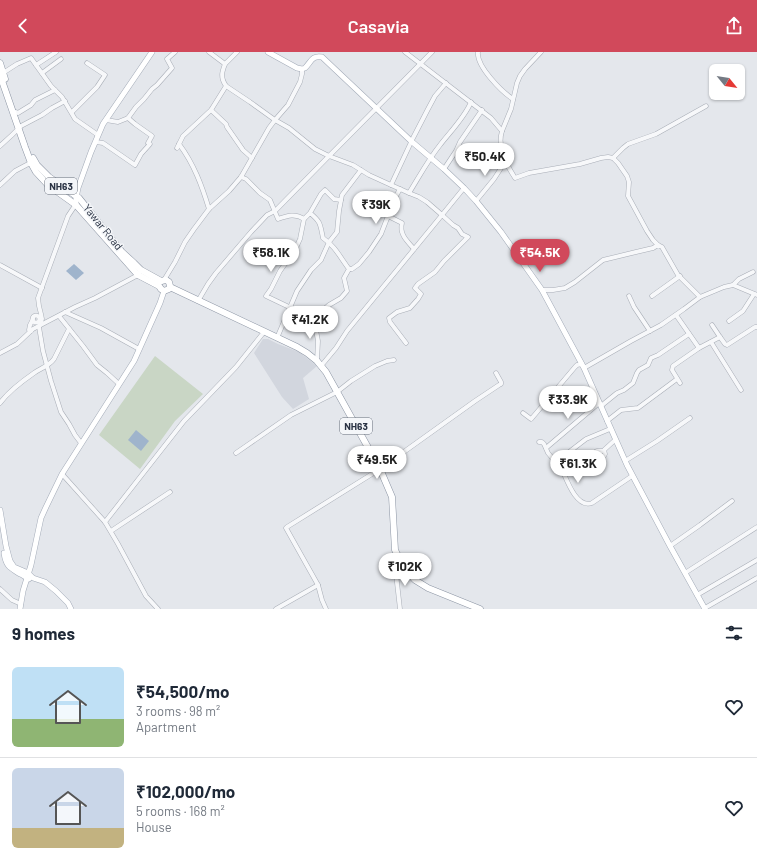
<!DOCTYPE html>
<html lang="en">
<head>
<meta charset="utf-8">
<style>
	body { margin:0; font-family:Barlow,sans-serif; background:#f2f2f3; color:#1f2937; height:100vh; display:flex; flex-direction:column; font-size:15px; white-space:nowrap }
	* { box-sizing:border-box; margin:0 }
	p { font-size:13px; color:#747a83 }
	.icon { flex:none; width:22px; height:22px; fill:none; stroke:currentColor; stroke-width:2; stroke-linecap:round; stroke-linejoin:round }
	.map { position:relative; height:557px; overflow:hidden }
	.side { display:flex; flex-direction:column; background:#fff; flex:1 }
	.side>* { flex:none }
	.needle { width:26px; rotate:120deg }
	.fabs { position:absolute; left:709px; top:12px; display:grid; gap:8px }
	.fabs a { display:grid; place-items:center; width:36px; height:36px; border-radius:6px; background:#fff; box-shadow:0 1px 3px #0004; font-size:20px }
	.price { position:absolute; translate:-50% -34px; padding:0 9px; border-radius:14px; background:#fff; color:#222; font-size:13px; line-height:26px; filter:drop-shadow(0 1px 2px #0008) }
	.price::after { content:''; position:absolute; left:50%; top:24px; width:12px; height:9px; margin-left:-6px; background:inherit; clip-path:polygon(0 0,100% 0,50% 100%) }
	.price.active { background:#d1495b; color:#fff }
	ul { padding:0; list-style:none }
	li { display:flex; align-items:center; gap:12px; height:100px; padding:0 12px }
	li+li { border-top:1px solid #e0e1e3 }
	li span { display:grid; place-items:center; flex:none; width:112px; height:80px; border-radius:6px; color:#555 }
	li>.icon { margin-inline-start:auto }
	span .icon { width:48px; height:48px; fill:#fffc; stroke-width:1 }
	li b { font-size:17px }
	h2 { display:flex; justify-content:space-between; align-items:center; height:48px; padding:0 12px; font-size:17px }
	header { display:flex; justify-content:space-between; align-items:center; height:52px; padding:0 12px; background:#d1495b; color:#fff; font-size:18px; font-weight:600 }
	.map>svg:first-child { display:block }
</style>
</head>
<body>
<header><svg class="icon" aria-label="back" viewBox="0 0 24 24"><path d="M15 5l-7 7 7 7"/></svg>Casavia<svg class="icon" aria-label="share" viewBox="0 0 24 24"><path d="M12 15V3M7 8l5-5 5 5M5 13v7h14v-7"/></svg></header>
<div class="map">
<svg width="757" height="557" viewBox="0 0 757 557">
	<rect width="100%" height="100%" fill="#e4e7ec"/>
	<!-- built -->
	<polygon fill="#d2d6de" points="263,287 268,287 278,292 299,300 317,314 303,326 309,347 293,357 282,345 254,301"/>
	<!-- green -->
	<polygon fill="#c9d6c5" points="155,304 203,342 175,369 140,417 99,383"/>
	<!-- water -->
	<g fill="#9fb4cc">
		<polygon points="74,212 84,221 76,228 66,219"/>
		<polygon points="136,378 149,389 141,399 128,388"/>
	</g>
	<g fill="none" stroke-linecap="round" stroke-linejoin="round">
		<defs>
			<g id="minor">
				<polyline points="209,0 225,12 237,0"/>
				<path d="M405 0 491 66 502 79C497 95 506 112 515 126L529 121 580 112 601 106 608 105 613 106 618 111 627 124 629 130 628 144 647 179 653 188 658 193"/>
				<path d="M478 0C476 14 502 40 513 47"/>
				<polyline points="36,13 56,0"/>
				<polyline points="3,21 17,12 31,6 51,34 62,45 75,67 98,83"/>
				<polyline points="42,21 61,7"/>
				<polyline points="226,34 250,50 275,68 289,76 315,97 329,104 432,0"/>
				<polyline points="211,58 226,72 227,75 243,98 252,106"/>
				<polyline points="16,60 18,61 31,53 35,48 55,38"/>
				<polyline points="72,60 97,35 105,23 87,11"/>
				<polyline points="128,66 136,55 144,47 152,37 157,33 172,16 167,7 175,0"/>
				<polyline points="502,79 511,57 517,31 520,24 525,17 541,0"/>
				<polyline points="96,90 103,91 135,113 141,102 150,92 148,91 152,84 135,72 128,66 118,70 106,68"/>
				<path d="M179 92C194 112 202 134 209 157"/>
				<polyline points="0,94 12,83 21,74 42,63 52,56 65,49"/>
				<path d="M177 96 183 84 211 58 226 34C220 25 222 20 225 12"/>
				<polyline points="613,106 623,96 628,92 656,82 706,54"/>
				<polyline points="444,117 456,99 460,90 482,58"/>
				<path d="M241 125 246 127 260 141 270 148 278 167C287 164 295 161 304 167"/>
				<polyline points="0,133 15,119 32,110"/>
				<path d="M391 133 409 141C419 125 428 108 440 93 450 80 465 65 471 50"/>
				<polyline points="409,141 419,145 427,150 442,163 464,136"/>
				<polyline points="476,149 494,127 505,110"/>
				<polyline points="76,153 74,155 68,164 38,246 39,254 41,262 42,267 39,275 43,299 51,329 61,360 69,372 75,383 81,391"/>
				<path d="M310 161C321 170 320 172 323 186 335 194 340 205 349 217L344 226 347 239 341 246 329 253 321 260 314 267 266 244 271 237 280 219 295 198 300 187 304 167 310 161 321 142 325 138 334 147 341 148"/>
				<path d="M388 164 402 171C399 182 407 189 414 197"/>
				<polyline points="0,213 42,236"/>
				<polyline points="349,217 352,217 359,212 369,200 381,182 388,164 387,156 389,151 396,144 400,137"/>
				<polyline points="164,228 175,210 185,190 194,177 209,157 229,139 241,125 269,76 275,68 288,53 300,30 302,22 302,17"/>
				<polyline points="733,233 739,227 753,220"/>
				<polyline points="542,238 553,238 565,236 575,230 603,208 636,200 653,196 658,193 662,195 678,223 700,245 724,235 733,233 757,243"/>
				<polyline points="629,244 634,255 650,279"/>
				<polyline points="652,244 680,224"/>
				<polyline points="198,249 208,232 216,221 251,180 267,163 275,159 329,104 353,113 369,123 391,133 413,86 428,57 435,44 446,31"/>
				<polyline points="65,260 101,276 139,297"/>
				<polyline points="676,263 699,296 673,314 672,318 680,331"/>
				<circle cx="36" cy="267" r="3.5"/>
				<polyline points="59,264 83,294 97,313 107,321 119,332"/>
				<polyline points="314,267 318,289 317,309"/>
				<polyline points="729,269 743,259 754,242"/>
				<polyline points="712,273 720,285"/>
				<polyline points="31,279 29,278 30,273 33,267"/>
				<polyline points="277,286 297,239 311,218 321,208 329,190 337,180 339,159 342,143 361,118"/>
				<polyline points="711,290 741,338"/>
				<polyline points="699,296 720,285 725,292 727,293 755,275 757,275"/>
				<polyline points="0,301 17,292 33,277 75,255 95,246 138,223 139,221"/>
				<polyline points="321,314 336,296 347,279 442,163 453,173 458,176 462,182 468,185 444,209 435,220 418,232 415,236 421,242 418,247 410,256 397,260 389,266 390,270 406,291"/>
				<polyline points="584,316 631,289 661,273 684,257 700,245"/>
				<path d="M0 351C9 339 21 330 34 321 41 316 49 314 54 307L69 277"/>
				<polyline points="601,354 617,341 624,338 633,331 637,321 639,318 648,313 651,306 658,303 689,282"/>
				<polyline points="523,361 531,367 532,366 575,315 577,313 582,312"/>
				<polyline points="607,369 621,358 638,356 677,327"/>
				<path d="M539 390H542L544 392 548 401 558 413 561 415C566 426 576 457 592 451L632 424"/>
				<polyline points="546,396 599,351"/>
				<polyline points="236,401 291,363 337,340 351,329 375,314 387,309 394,308"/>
				<polyline points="625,409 657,389 690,366"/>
				<polyline points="556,410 586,387 610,377"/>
				<polyline points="575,412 597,399 603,399"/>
				<polyline points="582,418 604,404 605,402 604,398 615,388"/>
				<polyline points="62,422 105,470 118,492 146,544 158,557"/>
				<polyline points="105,470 184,369 236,315 264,280"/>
				<polyline points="111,479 117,475 170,440"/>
				<polyline points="670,494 700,473 732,449"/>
				<polyline points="685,521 757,475"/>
				<polyline points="0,537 12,548 21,552"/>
				<polyline points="697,543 757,508"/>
				<polyline points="705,556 757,526"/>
				<polyline points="276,557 318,533"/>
				<polyline points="326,557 322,548 318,533 286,476 287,475 380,417 475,349 499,333 501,332 501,330 496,321"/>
				<polyline points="400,557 395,513 396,511 400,508"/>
			</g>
			<g id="major">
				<path d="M268 0 297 16 302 17 305 16C311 10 312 3 322 5L411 89 444 117 464 136 476 149 501 180 530 221 542 238 584 316 627 413 670 494 705 557"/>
				<polyline points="76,153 76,146 78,136 91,100 103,72 152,0"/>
				<polyline points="0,458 6,494 10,509 14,515 28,521 33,526 45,530 56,539 68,551 71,557"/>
				<path d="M4 501C6 514 9 515 20 522 23 523 25 525 29 527"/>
				<polyline points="20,557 23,539 31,513 41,466 46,455 62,422 134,309 160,251 164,239"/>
			</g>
			<g id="highway">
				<polyline points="0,11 5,27"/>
				<polyline points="0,23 25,95 31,111 36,120 48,133 76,153 138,223 159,234 161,237 164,239 169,237 170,234 169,230 166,228 161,229"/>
				<polyline points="33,106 37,113 49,125 79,146 122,200 134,211 141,218 161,229"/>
				<polyline points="170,235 297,295 307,301 317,309 326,320 380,417 392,445 395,498 400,508 406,518 415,528 428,536 480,557"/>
			</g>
		</defs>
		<!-- minor casing -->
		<use href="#minor" stroke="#a9aeb7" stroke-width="5"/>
		<!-- major casing -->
		<use href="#major" stroke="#a3abb8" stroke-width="6"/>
		<!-- highway casing -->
		<use href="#highway" stroke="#8b94a3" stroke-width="7"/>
		<!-- minor -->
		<use href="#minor" stroke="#f7f8fa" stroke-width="4"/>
		<!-- major -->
		<use href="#major" stroke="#fff" stroke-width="5"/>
		<!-- highway -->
		<use href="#highway" stroke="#fff" stroke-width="6"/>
	</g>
	<g text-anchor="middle" stroke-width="3" stroke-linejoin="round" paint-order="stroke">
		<!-- shield labels -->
		<g fill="#f4f6f9" stroke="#676e7b" stroke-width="1">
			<rect x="45" y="126" width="32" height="16" rx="3"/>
			<rect x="340" y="366" width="32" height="16" rx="3"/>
		</g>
		<g font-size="10" font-weight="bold" fill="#2b3445">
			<text x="61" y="138">NH63</text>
			<text x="356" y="378">NH63</text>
		</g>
		<!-- street labels -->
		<g font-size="11" fill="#2b3445" stroke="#f4f6f9">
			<text transform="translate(103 175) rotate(51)" y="4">Yawar Road</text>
		</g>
	</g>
</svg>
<div class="fabs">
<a><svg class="needle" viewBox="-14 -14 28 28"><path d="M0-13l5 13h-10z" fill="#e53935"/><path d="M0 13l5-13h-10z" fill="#747a83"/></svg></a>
</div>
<b class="price" style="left:485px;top:125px">₹50.4K</b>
<b class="price" style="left:376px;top:173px">₹39K</b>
<b class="price" style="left:271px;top:221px">₹58.1K</b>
<b class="price active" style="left:540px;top:221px">₹54.5K</b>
<b class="price" style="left:310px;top:288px">₹41.2K</b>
<b class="price" style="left:568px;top:368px">₹33.9K</b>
<b class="price" style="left:377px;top:428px">₹49.5K</b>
<b class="price" style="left:578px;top:432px">₹61.3K</b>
<b class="price" style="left:405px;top:535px">₹102K</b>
</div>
<section class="side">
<h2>9 homes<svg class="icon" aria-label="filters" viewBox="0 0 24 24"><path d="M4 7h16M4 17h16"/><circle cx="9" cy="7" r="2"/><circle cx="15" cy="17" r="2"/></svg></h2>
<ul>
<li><span style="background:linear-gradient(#bfe0f5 65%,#8fb573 0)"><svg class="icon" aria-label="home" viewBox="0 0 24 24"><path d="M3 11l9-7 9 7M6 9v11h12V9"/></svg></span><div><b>₹54,500/mo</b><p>3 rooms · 98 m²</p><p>Apartment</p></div><svg class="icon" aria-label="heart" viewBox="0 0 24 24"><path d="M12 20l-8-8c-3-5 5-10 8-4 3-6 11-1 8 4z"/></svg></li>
<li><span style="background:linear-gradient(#c9d6e8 75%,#c2b280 0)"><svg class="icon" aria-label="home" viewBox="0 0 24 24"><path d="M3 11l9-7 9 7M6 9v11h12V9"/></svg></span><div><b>₹102,000/mo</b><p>5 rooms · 168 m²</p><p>House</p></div><svg class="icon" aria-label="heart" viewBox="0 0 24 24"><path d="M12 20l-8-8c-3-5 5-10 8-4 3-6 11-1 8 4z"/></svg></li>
</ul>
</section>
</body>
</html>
